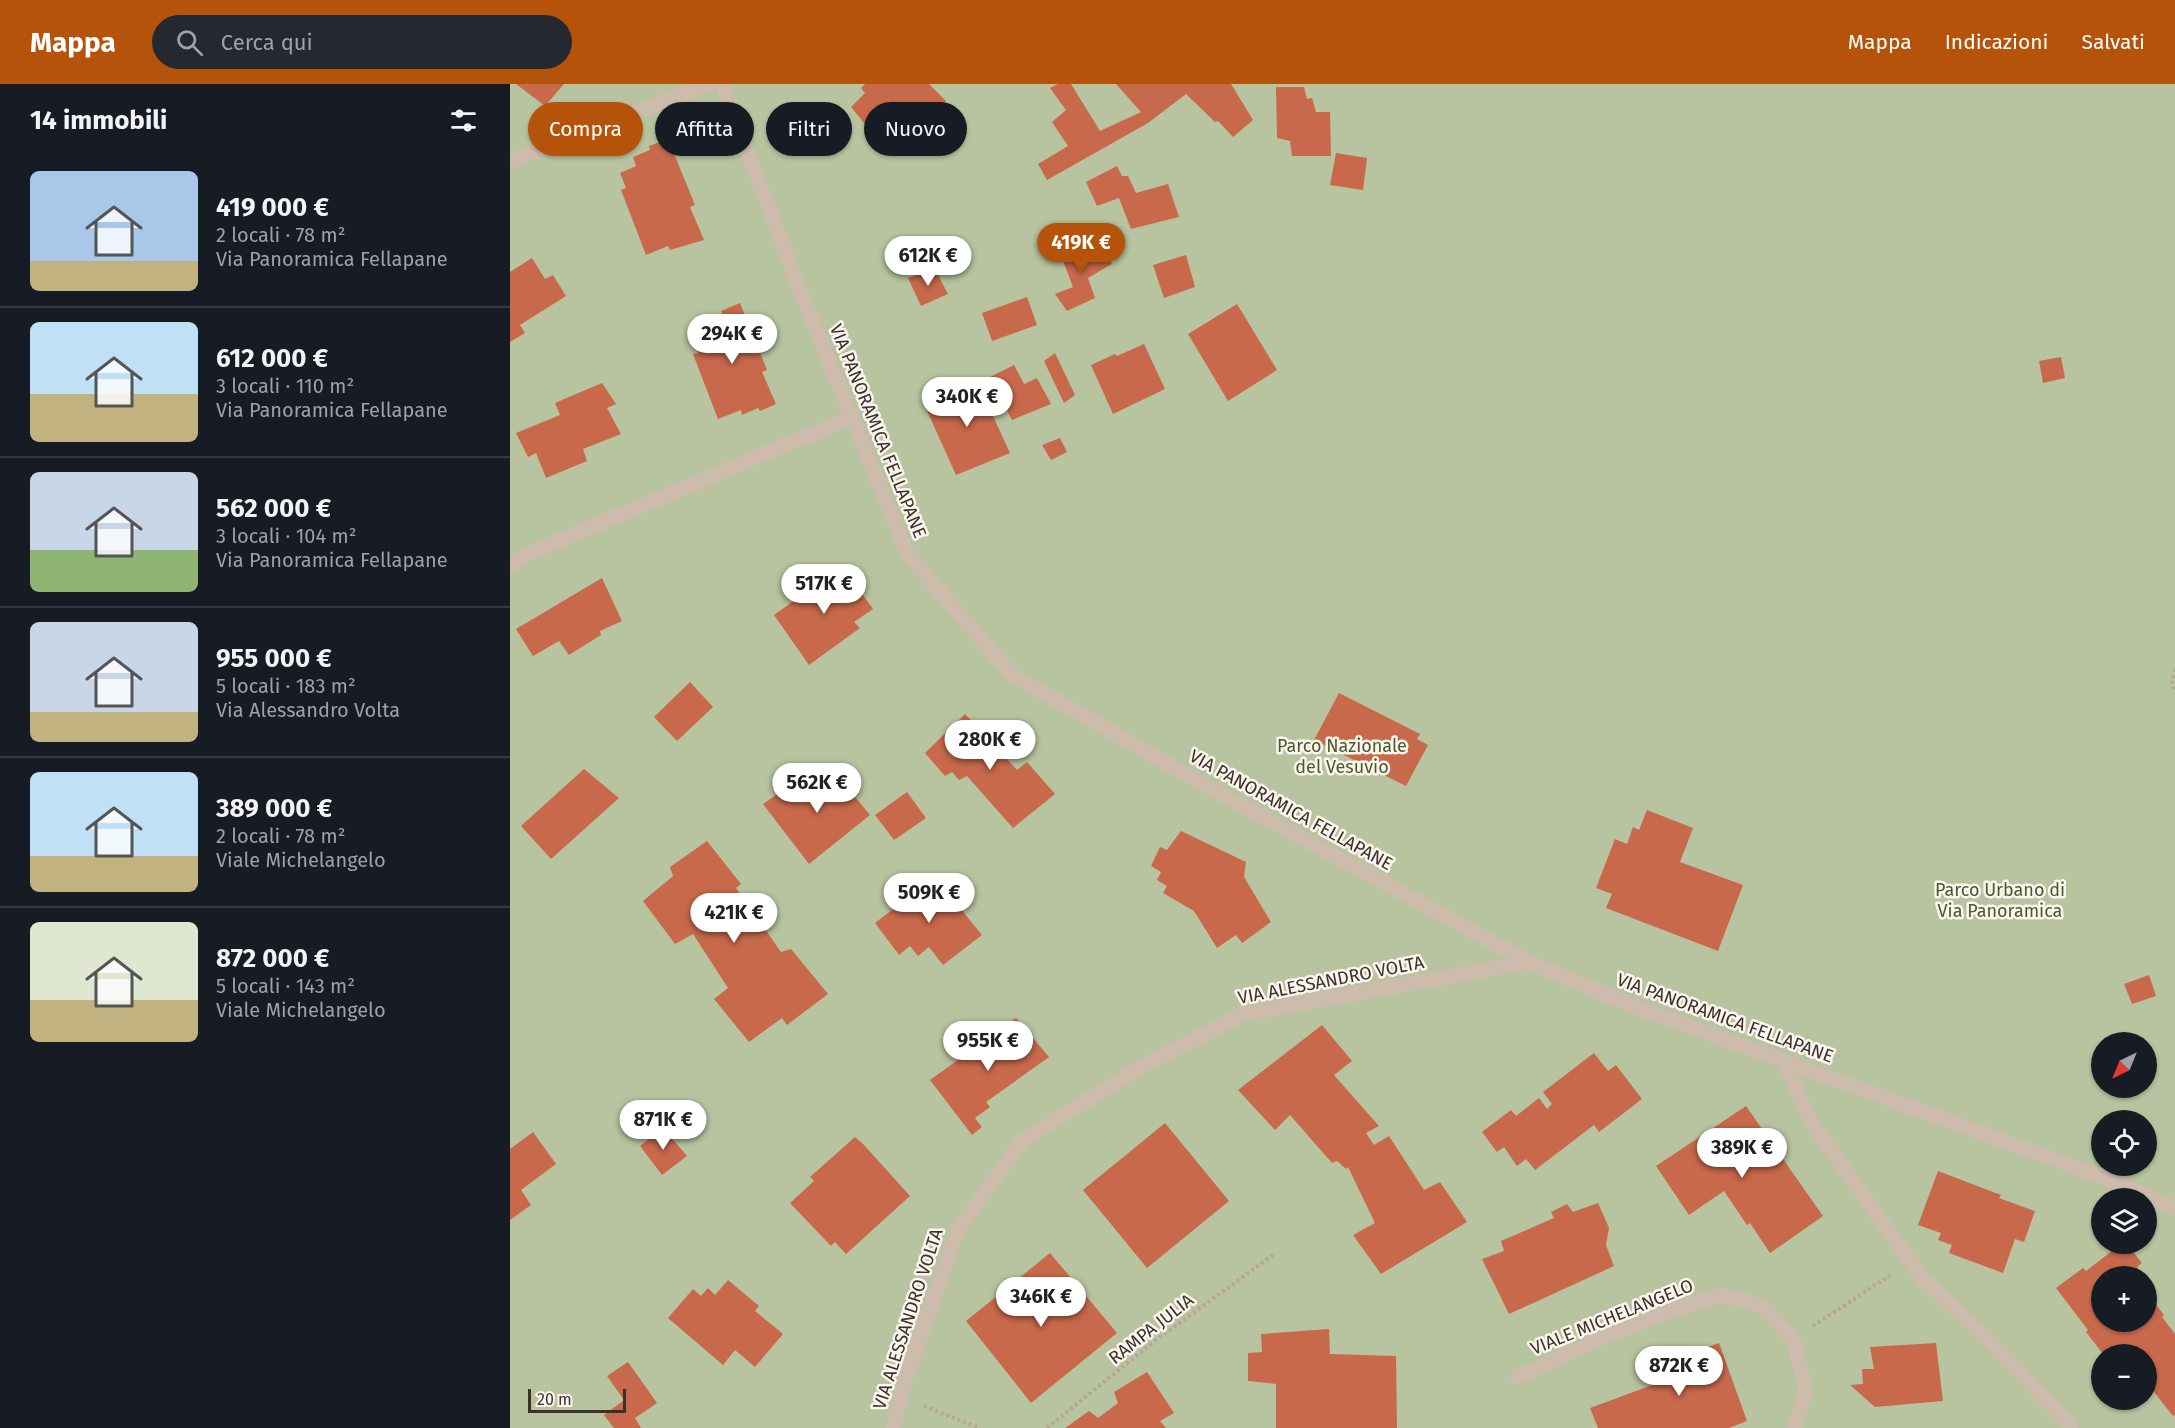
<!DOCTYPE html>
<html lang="it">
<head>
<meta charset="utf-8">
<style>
	body { margin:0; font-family:"Fira Sans",sans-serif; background:#242831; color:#f1f3f6; height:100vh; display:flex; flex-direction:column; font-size:22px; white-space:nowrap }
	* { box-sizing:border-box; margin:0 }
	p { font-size:20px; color:#9ea1a6 }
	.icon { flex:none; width:33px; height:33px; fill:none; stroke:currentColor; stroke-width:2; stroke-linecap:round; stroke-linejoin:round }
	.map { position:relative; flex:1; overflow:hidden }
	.details { display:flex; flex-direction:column; background:#171b24; width:510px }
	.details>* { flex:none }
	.banner { position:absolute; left:18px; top:18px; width:570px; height:54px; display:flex; gap:12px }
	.needle { width:39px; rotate:223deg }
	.buttons { position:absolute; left:1581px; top:948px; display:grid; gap:12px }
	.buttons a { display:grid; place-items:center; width:66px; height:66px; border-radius:50%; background:#171b24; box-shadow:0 2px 4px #0004; font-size:30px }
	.scale { position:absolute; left:18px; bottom:15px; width:98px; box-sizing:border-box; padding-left:6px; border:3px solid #3b302b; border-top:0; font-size:16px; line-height:21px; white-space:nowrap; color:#3b302b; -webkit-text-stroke:4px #fbf5ee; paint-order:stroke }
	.price { position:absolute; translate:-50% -51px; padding:0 14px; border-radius:21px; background:#fff; color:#222; font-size:20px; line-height:39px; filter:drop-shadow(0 2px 3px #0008) }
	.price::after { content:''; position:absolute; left:50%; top:36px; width:18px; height:14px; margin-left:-9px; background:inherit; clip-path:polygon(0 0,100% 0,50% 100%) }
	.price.on { background:#b45309; color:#fff }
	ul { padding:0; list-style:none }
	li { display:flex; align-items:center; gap:18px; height:150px; padding:0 30px }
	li+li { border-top:2px solid #363941 }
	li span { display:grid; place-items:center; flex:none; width:168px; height:120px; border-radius:9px; color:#555 }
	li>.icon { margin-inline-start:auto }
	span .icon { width:72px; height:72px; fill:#fffc; stroke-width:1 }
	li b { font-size:26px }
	h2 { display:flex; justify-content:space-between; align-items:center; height:72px; padding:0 30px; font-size:26px }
	.chip { padding:0 21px; border-radius:27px; background:#171b24; box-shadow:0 2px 4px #0004; font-size:21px; line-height:54px }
	.chip.on { background:#b45309; color:#fff }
	header { display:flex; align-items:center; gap:36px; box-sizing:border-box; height:84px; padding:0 30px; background:#b45309; color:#fff }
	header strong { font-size:28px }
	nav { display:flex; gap:33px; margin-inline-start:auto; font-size:21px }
	.search { width:420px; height:54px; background:#242831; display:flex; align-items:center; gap:15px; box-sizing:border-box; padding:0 21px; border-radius:33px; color:#9ea1a6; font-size:22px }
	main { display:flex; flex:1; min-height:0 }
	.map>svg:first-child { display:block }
</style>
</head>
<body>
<header>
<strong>Mappa</strong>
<div class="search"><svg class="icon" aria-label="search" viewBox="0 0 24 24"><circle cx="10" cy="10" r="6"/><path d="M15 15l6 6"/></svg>Cerca qui</div>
<nav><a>Mappa</a><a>Indicazioni</a><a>Salvati</a></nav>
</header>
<main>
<section class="details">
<h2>14 immobili<svg class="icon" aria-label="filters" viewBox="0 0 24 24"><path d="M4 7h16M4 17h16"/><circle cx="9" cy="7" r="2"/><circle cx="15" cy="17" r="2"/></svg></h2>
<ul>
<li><span style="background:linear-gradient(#a9c7e8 75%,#c2b280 0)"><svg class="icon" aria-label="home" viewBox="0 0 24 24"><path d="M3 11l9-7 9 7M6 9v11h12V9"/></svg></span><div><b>419 000 €</b><p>2 locali · 78 m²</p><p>Via Panoramica Fellapane</p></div></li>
<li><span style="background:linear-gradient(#bfe0f5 60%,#c2b280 0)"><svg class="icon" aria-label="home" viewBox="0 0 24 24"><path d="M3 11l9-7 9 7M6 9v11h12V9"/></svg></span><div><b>612 000 €</b><p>3 locali · 110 m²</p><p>Via Panoramica Fellapane</p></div></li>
<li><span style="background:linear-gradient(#c9d6e8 65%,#8fb573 0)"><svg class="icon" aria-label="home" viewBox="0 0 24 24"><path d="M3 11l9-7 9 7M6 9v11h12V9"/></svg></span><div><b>562 000 €</b><p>3 locali · 104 m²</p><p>Via Panoramica Fellapane</p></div></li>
<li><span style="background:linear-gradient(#c9d6e8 75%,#c2b280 0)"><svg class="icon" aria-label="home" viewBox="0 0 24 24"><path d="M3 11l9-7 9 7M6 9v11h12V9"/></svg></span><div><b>955 000 €</b><p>5 locali · 183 m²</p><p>Via Alessandro Volta</p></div></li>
<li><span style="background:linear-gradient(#bfe0f5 70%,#c2b280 0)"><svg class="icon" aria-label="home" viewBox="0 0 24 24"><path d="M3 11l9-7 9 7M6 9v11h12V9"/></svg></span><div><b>389 000 €</b><p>2 locali · 78 m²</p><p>Viale Michelangelo</p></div></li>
<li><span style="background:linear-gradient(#dfe7d0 65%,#c2b280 0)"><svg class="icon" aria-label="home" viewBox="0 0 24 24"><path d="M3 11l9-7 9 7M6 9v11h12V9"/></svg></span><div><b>872 000 €</b><p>5 locali · 143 m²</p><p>Viale Michelangelo</p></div></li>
</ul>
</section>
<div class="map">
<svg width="1665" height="1344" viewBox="0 0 1665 1344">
	<rect width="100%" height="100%" fill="#f4ebe1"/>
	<!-- green -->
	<path fill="#b8c4a0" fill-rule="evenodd" d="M0 0H1665V1344H0ZM1592 958H1636V1004H1592ZM1592 1036H1636V1082H1592ZM1592 1114H1636V1160H1592ZM1592 1192H1636V1238H1592ZM1592 1270H1636V1316H1592Z"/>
	<!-- building -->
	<g fill="#c8694b">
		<polygon points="6,0 54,0 35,22"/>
		<polygon points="355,0 419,0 436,17 406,43 411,48 393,68 362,42 359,45 341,23 355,9 351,4"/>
		<polygon points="548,0 561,0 590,47 631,28 606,0 721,0 743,36 723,53 708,37 705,38 676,10 638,39 537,96 528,80 558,62 542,38 556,26 540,4"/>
		<polygon points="766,3 794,3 797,15 802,14 806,28 820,28 821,72 782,72 780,57 767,54"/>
		<polygon points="158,55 185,121 180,123 194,156 160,166 158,162 136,171 111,106 116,104 110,89 126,82 123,73 140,66 139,62"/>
		<polygon points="826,69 857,74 853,106 820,101"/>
		<polygon points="607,82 612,92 618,92 626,109 658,100 669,133 621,145 609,114 587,122 576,98"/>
		<polygon points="574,157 578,167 592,163 602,180 578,194 585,214 557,227 545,210 563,203 550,169"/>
		<polygon points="676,171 685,203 654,214 643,181"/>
		<polygon points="22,174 35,195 43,191 56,212 10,241 15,249 0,258 0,188"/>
		<polygon points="425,185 438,210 411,222 398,194"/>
		<polygon points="517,213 527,241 482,257 472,229"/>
		<polygon points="230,219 257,286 252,288 266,320 250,327 248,324 232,331 231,326 208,335 183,270 188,269 182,253 198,247 194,237 213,231 211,227"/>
		<polygon points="727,220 767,286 718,317 678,250"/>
		<polygon points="634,260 655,305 603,330 581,281 605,270 607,272"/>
		<polygon points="545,269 565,311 554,319 534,277"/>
		<polygon points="1551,273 1555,294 1533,299 1529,277"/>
		<polygon points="504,281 514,300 527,294 541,320 502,336 480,293"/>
		<polygon points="466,295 500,369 446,391 414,320"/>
		<polygon points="92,299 106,320 97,324 111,350 73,365 77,377 36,394 26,369 18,373 6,349 50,331 45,319"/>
		<polygon points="550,354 557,368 541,376 532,361"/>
		<polygon points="332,482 363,525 344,538 350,544 299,581 264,531"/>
		<polygon points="92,494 112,537 90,547 91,551 59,571 49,557 23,572 6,545"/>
		<polygon points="180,598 203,623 167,657 144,633"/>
		<polygon points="829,609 910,650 907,655 918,661 896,702 804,656"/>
		<polygon points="455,630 507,686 517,678 545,710 503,744 457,692 449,696 442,688 435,692 415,669"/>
		<polygon points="74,685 109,714 41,775 11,742"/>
		<polygon points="322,685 360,731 299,780 253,720 285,698 293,705"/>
		<polygon points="397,708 416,734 384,756 365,731"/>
		<polygon points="1137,726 1183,744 1170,778 1233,801 1208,867 1096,824 1102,810 1086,804 1105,755 1117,760 1123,743 1129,746"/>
		<polygon points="671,747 736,778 734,793 761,838 732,859 726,851 707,864 684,827 653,809 657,802 647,796 651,788 641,782 650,763 657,766"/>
		<polygon points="197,757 231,800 226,804 271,868 281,865 318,910 277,941 272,934 239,958 204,915 218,904 183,850 165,860 133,817 163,792 160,783"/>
		<polygon points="425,793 472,851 433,881 419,863 408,872 400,862 389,871 365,839"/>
		<polygon points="1639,891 1646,912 1622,920 1614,900"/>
		<polygon points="506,934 539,973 476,1018 480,1023 465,1034 472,1043 462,1051 420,996"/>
		<polygon points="812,941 842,977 824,991 869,1042 856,1049 864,1061 879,1052 914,1106 930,1098 957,1138 871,1190 843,1151 865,1139 838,1083 836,1085 827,1077 822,1079 780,1031 765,1046 728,1006"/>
		<polygon points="1084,969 1098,987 1106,981 1132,1015 1089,1048 1084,1041 1025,1086 1016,1075 1007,1082 994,1063 987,1068 972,1048 1001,1026 1006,1032 1029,1014 1037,1025 1042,1020 1033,1008"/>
		<polygon points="1236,1022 1313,1132 1260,1169 1240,1139 1237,1141 1214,1107 1179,1131 1146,1082"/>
		<polygon points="655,1039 719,1117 637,1184 573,1106"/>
		<polygon points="153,1044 177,1072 152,1091 130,1062"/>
		<polygon points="23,1048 46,1080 11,1106 21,1121 0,1136 0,1065"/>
		<polygon points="345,1053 354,1061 400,1112 336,1170 325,1158 321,1162 280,1119 304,1097 300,1093"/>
		<polygon points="1428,1087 1491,1111 1489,1114 1525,1127 1514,1158 1505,1155 1493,1189 1439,1169 1442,1161 1428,1156 1431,1149 1408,1141"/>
		<polygon points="1088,1119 1099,1144 1096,1161 1104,1182 999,1230 972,1175 994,1167 991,1157 1044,1134 1041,1128 1057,1120 1063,1128"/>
		<polygon points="1611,1160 1617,1160 1632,1179 1627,1183 1634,1192 1592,1192 1592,1238 1636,1238 1636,1195 1644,1206 1638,1210 1654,1231 1652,1233 1665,1250 1665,1331 1663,1332 1636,1298 1636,1270 1593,1270 1576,1248 1578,1246 1546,1204 1573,1184 1576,1187"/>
		<polygon points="540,1169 607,1249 521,1319 456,1237"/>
		<polygon points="218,1196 249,1222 245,1227 273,1250 245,1283 225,1266 213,1281 158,1234 183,1205 191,1212 198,1204 205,1211"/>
		<polygon points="819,1245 820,1270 886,1272 887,1344 766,1344 766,1300 738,1297 738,1269 752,1268 751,1250"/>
		<polygon points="1209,1259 1237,1337 1219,1344 1088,1344 1080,1324 1145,1300 1139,1284"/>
		<polygon points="1426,1259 1433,1317 1365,1323 1340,1301 1353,1300 1352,1285 1364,1285 1360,1263"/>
		<polygon points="118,1278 147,1319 125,1334 131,1344 104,1344 94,1331 114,1316 97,1292"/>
		<polygon points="637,1288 664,1329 650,1337 656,1344 555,1344 579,1327 588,1334 608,1319 604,1308"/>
	</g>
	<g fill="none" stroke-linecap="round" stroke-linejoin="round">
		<!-- path -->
		<g stroke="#b9a596" stroke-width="4" stroke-dasharray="3 3" stroke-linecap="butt">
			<polyline points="1665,585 1662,599 1665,608"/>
			<polyline points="1303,1242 1382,1190"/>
			<polyline points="414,1322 469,1344"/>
			<polyline points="537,1344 646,1256 763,1171"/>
		</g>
		<!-- minor -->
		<g stroke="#cdbbac" stroke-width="15">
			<polyline points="212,0 288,201 397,469 501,590 689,698 1019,878 1123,922 1612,1100 1665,1125"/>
			<polyline points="0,77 199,0"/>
			<polyline points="0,483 15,471 342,333"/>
			<polyline points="1274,977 1301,1038 1413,1195 1483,1260 1561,1342"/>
			<polyline points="1007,1293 1088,1256 1157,1228 1211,1211 1253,1222 1283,1255 1296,1307 1284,1344"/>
			<polyline points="383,1344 394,1300 448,1145 512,1057 629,984 733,930 1019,878"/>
		</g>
	</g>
	<g text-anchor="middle" stroke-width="5" stroke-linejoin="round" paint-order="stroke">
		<!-- street labels -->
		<g font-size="18" fill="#3b302b" stroke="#fbf5ee">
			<text transform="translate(368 347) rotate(68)" y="6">VIA PANORAMICA FELLAPANE</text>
			<text transform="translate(781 726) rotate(29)" y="6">VIA PANORAMICA FELLAPANE</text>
			<text transform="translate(821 896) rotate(-11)" y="6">VIA ALESSANDRO VOLTA</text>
			<text transform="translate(1215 934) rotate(20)" y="6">VIA PANORAMICA FELLAPANE</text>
			<text transform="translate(1102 1233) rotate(-22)" y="6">VIALE MICHELANGELO</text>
			<text transform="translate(398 1235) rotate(-72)" y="6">VIA ALESSANDRO VOLTA</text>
			<text transform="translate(641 1245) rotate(-38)" y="6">RAMPA JULIA</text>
		</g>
		<!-- park labels -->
		<g font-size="18" fill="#4a5a2e" stroke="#fbf5ee">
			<text x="832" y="668">Parco Nazionale<tspan x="832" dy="21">del Vesuvio</tspan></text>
			<text x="1490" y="812">Parco Urbano di<tspan x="1490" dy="21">Via Panoramica</tspan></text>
		</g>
	</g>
</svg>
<div class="buttons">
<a><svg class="needle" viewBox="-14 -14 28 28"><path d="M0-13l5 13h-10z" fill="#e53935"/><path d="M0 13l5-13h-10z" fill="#9ea1a6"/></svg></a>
<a><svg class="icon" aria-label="locate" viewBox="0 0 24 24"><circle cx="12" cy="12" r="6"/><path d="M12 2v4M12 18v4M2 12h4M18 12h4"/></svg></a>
<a><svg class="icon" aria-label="layers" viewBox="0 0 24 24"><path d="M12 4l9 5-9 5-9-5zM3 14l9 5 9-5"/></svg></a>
<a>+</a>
<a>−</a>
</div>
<div class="scale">20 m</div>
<b class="price on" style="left:571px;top:190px">419K €</b>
<b class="price" style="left:418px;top:203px">612K €</b>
<b class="price" style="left:222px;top:281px">294K €</b>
<b class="price" style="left:457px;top:344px">340K €</b>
<b class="price" style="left:314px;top:531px">517K €</b>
<b class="price" style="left:480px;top:687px">280K €</b>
<b class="price" style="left:307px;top:730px">562K €</b>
<b class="price" style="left:419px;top:840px">509K €</b>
<b class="price" style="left:224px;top:860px">421K €</b>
<b class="price" style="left:478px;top:988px">955K €</b>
<b class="price" style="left:153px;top:1067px">871K €</b>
<b class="price" style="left:1232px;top:1095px">389K €</b>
<b class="price" style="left:531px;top:1244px">346K €</b>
<b class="price" style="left:1169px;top:1313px">872K €</b>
<div class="banner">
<a class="chip on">Compra</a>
<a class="chip">Affitta</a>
<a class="chip">Filtri</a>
<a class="chip">Nuovo</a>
</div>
</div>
</main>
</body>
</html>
